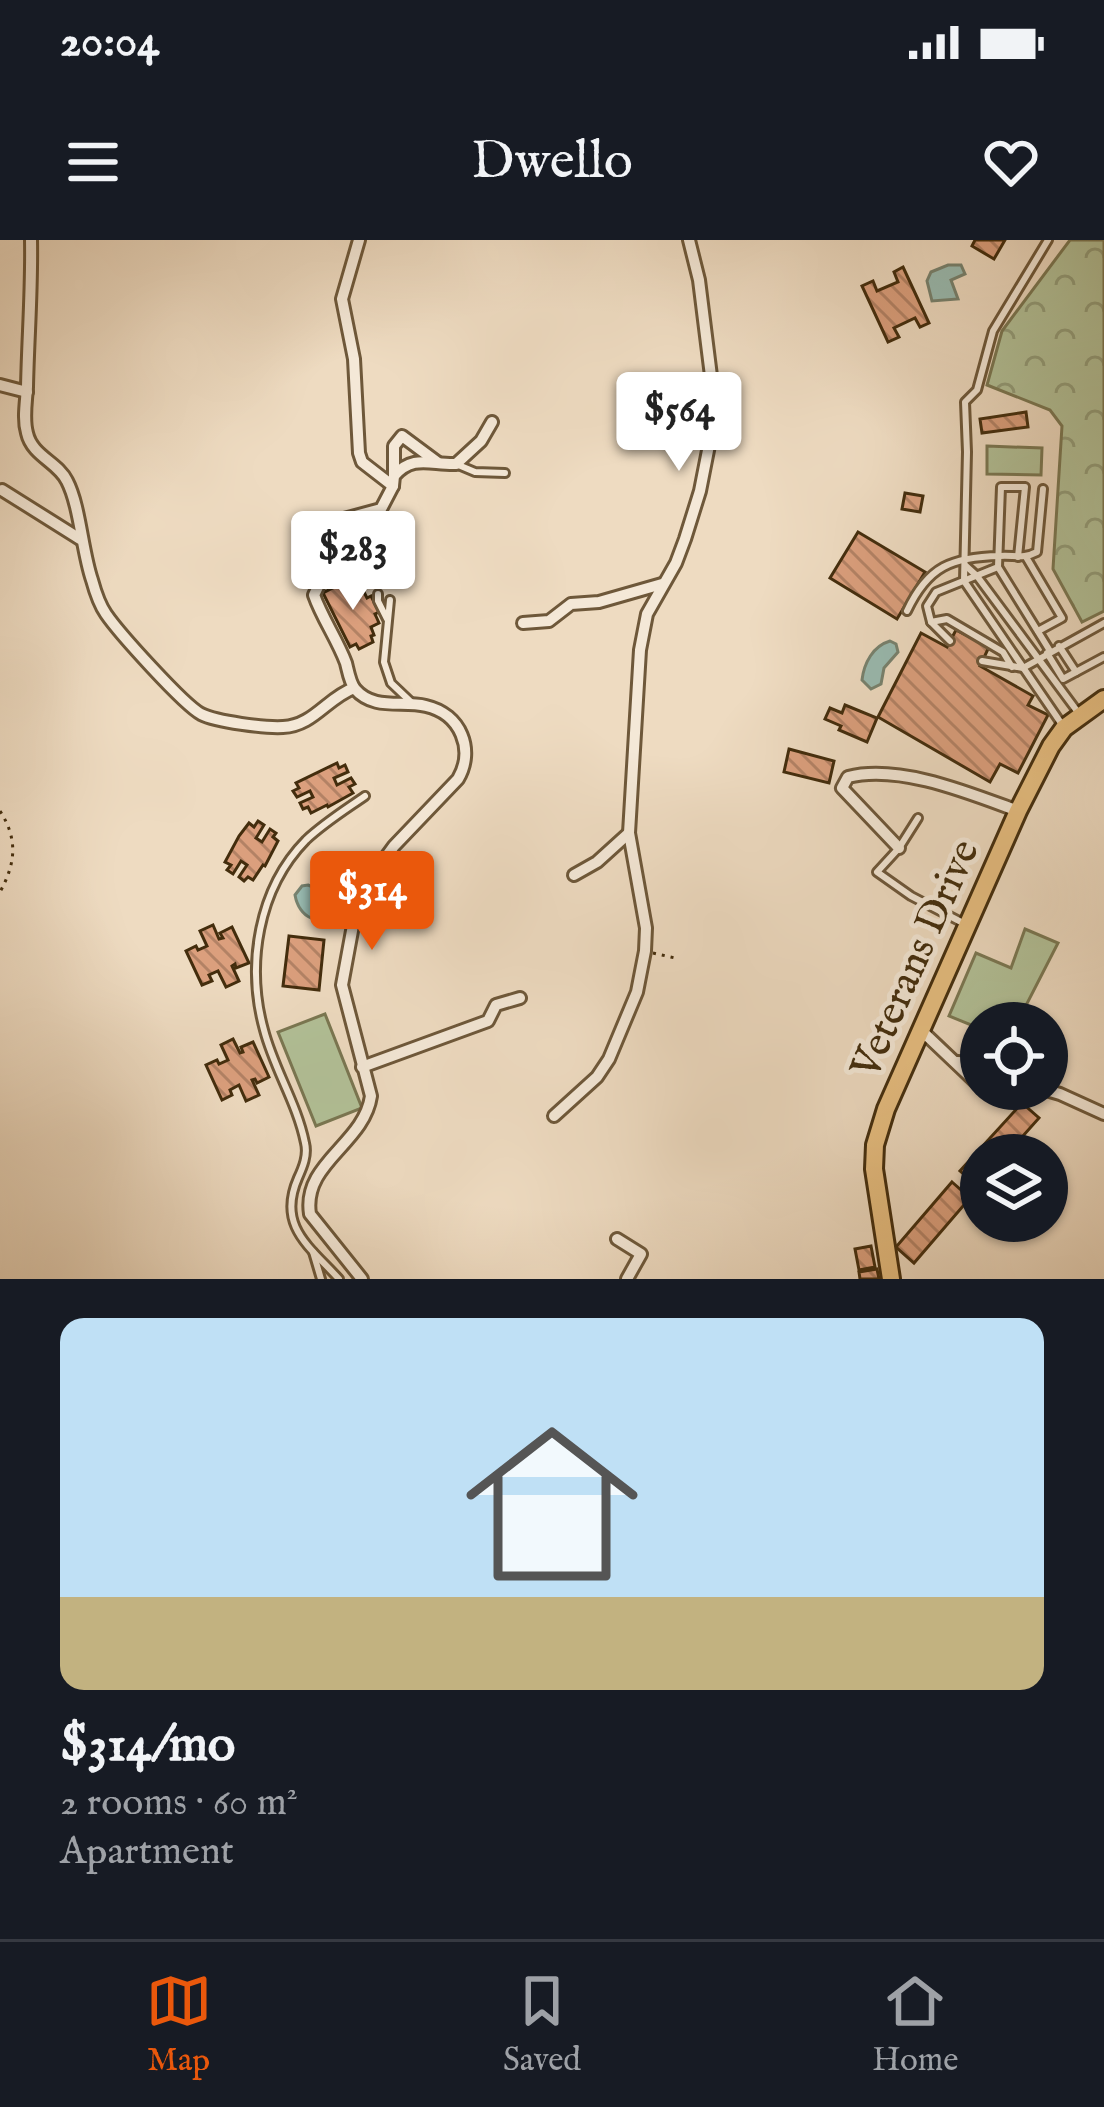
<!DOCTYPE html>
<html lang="en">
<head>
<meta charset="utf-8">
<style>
	body { margin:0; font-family:"IM FELL English",serif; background:#242831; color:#f1f3f6; height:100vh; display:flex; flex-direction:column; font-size:45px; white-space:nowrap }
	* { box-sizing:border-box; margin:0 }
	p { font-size:39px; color:#9ea1a6 }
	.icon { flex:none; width:66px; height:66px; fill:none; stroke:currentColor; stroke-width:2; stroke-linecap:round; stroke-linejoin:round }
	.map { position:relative; height:1039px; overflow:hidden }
	.sheet { display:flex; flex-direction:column; background:#171b24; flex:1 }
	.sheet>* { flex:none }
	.tools { position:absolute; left:960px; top:762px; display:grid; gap:24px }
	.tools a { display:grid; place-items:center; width:108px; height:108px; border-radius:50%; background:#171b24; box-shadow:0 3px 9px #0004; font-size:60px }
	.price { position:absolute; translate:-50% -102px; padding:0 27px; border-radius:12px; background:#fff; color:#222; font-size:39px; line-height:78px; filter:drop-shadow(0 3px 6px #0008) }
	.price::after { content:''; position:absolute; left:50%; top:72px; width:36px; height:27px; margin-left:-18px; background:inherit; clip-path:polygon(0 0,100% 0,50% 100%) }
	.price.on { background:#ea580c; color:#fff }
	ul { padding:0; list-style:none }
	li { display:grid; align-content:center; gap:24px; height:636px; padding:0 60px }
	li span { display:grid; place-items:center; height:372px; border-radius:24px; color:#555 }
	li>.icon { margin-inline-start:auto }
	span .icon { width:216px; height:216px; fill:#fffc; stroke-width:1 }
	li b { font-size:51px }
	.status { display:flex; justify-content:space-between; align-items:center; height:84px; padding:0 60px; background:#171b24; direction:ltr }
	.status svg { height:33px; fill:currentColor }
	header { display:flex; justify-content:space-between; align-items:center; height:156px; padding:0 60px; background:#171b24; font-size:54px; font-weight:600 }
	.menu { display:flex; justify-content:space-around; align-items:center; height:168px; border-top:3px solid #363941; background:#171b24; font-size:33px; color:#9ea1a6 }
	.menu a { display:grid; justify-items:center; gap:6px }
	.menu .on { color:#ea580c }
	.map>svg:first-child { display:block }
</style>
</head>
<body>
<div class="status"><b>20:04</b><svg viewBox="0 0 49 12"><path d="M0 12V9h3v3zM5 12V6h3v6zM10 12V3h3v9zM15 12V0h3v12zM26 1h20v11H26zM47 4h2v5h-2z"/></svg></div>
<header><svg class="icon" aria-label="menu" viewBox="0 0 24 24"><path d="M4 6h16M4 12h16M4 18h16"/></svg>Dwello<svg class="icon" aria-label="heart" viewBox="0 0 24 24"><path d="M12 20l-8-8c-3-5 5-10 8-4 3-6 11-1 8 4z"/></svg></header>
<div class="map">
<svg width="1104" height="1039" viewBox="0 0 1104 1039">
	<defs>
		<pattern id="forest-crowns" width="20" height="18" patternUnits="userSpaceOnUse" patternTransform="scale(3)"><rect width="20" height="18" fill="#b2c198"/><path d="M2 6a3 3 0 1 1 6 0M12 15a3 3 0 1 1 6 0" fill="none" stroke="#929d7a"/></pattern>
		<pattern id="building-back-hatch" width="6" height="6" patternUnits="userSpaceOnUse" patternTransform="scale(3)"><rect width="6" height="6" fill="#db9f7d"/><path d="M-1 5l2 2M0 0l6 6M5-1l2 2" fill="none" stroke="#b38265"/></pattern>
	</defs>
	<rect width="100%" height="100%" fill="#eedbc1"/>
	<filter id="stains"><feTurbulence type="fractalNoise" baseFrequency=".00167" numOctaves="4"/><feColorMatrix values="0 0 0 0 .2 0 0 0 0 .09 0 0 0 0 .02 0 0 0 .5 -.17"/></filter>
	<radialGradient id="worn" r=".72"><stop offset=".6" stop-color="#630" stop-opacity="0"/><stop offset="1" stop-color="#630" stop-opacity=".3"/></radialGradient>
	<!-- grass -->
	<g fill="#b2c198" stroke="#7a7752" stroke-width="3">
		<polygon points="987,206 1042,208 1041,235 987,234"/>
		<polygon points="1025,689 1058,703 1017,783 981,783 981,789 949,776 976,713 1011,728"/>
		<polygon points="325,774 362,868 316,886 278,792"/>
	</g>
	<!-- forest -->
	<polygon fill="url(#forest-crowns)" stroke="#7a7752" stroke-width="3" points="1070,0 1104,0 1104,371 1082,382 1053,329 1062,186 1050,170 987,145 1002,91"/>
	<!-- water -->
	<g fill="#99bbb1" stroke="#77826f" stroke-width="3">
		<polygon points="948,25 961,25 965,34 951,40 958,59 932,61 927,41 931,32"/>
		<path d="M890 401 896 404 898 412 884 428 881 444 871 449 862 440C864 423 873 406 890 401Z"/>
		<path d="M308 645 313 647 319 655 328 646 333 650 330 658 335 667C320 689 299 678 295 655L302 646Z"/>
	</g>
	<!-- building -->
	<g fill="url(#building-back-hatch)" stroke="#432d0d" stroke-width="3">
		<polygon points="975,0 1005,0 994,19 972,6"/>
		<polygon points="903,27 929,83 920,87 915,78 894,88 899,97 888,102 862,46 873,41 877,51 898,42 894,32"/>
		<polygon points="1026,172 1028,187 982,193 980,179"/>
		<polygon points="905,253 923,256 920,272 902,269"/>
		<polygon points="858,292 925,332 897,379 830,338"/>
		<polygon points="352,338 359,351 363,350 367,358 371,356 379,372 375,374 379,383 371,387 374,395 371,396 373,402 359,409 356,404 350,407 323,353"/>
		<polygon points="956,390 989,407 980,426 1033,456 1028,465 1048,475 1018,533 1000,524 990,542 878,477 921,393 947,407"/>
		<polygon points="845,465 877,478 867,502 839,490 841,486 825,479 830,468 842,473"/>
		<polygon points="789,509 834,521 829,543 784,532"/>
		<polygon points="337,523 339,528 345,525 348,532 334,538 337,545 351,538 355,544 349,547 353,553 328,567 327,565 311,573 308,567 303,569 300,563 313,557 310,551 297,557 293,551 299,548 296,543"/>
		<polygon points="258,581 264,585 256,598 262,602 270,589 276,593 273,597 278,601 265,626 263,625 253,640 248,637 244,641 239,637 247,625 241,621 233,634 227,630 231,625 225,622 239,596 249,583 254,587"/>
		<polygon points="213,685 219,699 223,698 220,693 232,687 249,723 236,728 235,724 232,726 239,741 226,747 218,731 209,735 212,741 202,745 186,711 196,706 198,710 207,706 200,691"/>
		<polygon points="289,696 324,700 319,750 283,746"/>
		<polygon points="233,799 240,813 243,812 241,807 253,802 269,837 257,843 255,839 252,840 259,855 246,861 239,845 230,850 232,855 222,860 206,825 217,820 219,824 228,820 221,805"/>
		<polygon points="1022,863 1039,878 1006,915 981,915 981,942 977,946 960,931"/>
		<polygon points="952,942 970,958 914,1023 896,1007"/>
		<polygon points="871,1006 875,1027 859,1030 855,1009"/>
		<polygon points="877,1029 879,1039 860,1039 859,1032"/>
	</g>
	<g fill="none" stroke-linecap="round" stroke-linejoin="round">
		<defs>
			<g id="service">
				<polyline points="1048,0 993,91 977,150 965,162 967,212 964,341 1061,483"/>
				<polyline points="456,224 475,232 505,233"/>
				<polyline points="1018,317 1025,247 1001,247 998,327 1050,411"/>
				<polyline points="1026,317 1062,378 1038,391"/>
				<polyline points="966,326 977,336 1080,475"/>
				<polyline points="378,354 378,361 387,379"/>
				<polyline points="390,360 384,422 391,443 412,463"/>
				<path d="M907 371C928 326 952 317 1000 316 1014 315 1024 319 1037 312L1043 249"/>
				<polyline points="931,382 947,379 1003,412 1012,427"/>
				<polyline points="950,401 931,382 927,366 936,352 998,327"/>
				<polyline points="1059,406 1076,432"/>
				<polyline points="1047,413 1063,439 1104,417"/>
				<polyline points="982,421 1023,428 1104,383"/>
				<polyline points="918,578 899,608 877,632 911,656 965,684"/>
				<polyline points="957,820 981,821"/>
				<polyline points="313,1012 321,1039"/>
				<path d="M339 1039C309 1006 277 986 298 938 303 927 308 915 305 903 297 863 274 829 264 790 246 725 258 649 306 600 324 583 345 570 365 556"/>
			</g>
			<g id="minor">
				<path d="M31 0C32 49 28 98 27 147 26 163 23 179 27 193 32 216 58 222 67 241 80 266 82 311 92 340 95 351 99 364 106 374 119 393 183 464 201 474 217 482 265 488 283 487 313 486 327 458 354 448"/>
				<polyline points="359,0 342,59 354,119 359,213 362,222 393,246"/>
				<polyline points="0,145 27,152"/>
				<polyline points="394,236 394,206 402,196 437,222"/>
				<polyline points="2,250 80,299"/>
				<polyline points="523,383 549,381 571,364 599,362 662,344"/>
				<path d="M899 608 842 548 848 537C899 524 969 553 1018 571"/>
				<polyline points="574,635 597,622 629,593"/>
				<polyline points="921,790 981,847"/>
				<polyline points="362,827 488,781 496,765 520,758"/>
				<polyline points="1043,849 1060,854 1104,874"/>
				<polyline points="554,876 597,837 609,819 637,752 645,711 646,688 629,593 640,410 647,374 676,323 685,299 700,251 712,190 712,144 699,40 689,0"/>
				<polyline points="617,999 641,1014 627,1039"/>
				<path d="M362 1039 310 974C302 923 364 904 371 856L342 745 354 680 372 636 394 606 458 539C475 510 461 474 426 466 402 460 374 471 355 449 350 443 348 431 346 423 337 399 322 378 314 355L333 316 336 293 344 279 381 269 393 246 394 236C413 214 431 225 456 224L481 201 492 182"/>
			</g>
			<polyline id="primary" points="891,1039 874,929 875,905 886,869 1018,571 1051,506 1064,488 1104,459"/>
		</defs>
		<!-- service casing -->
		<use href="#service" stroke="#6e583a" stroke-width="12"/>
		<!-- minor casing -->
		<use href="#minor" stroke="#6e583a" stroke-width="16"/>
		<!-- primary casing -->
		<use href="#primary" stroke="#432d0d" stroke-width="22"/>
		<!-- path -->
		<g stroke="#432d0d" stroke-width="3" stroke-dasharray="3 6" stroke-linecap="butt">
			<path d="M0 571C18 599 16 623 0 652"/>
			<polyline points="653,713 675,718"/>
		</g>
		<!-- service -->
		<use href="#service" stroke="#f4e8d7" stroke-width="6"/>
		<!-- minor -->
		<use href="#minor" stroke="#f4e8d7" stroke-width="10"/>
		<!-- primary -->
		<use href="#primary" stroke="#e7be80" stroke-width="16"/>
	</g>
	<g text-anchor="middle" stroke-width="10" stroke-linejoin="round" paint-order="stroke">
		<!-- street labels -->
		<g font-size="42" fill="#432d0d" stroke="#f4e8d7">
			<text transform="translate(913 718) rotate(-66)" y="15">Veterans Drive</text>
		</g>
	</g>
	<rect width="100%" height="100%" filter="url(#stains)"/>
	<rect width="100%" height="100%" fill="url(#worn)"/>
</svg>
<div class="tools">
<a><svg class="icon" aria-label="locate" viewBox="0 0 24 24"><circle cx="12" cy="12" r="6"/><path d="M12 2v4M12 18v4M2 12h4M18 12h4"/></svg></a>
<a><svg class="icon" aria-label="layers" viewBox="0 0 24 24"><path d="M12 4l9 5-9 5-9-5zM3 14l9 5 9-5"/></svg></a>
</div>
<b class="price" style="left:679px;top:234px">$564</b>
<b class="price" style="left:353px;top:373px">$283</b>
<b class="price on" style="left:372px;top:713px">$314</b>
</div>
<section class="sheet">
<ul>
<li><span style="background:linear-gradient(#bfe0f5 75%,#c2b280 0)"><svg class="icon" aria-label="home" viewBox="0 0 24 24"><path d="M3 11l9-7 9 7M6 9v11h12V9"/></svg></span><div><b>$314/mo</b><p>2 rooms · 60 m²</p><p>Apartment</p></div></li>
</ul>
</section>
<nav class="menu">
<a class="on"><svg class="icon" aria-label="map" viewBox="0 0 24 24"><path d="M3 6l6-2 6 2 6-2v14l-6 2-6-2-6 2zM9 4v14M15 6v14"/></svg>Map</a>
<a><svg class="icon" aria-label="saved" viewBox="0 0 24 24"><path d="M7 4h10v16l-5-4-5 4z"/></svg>Saved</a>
<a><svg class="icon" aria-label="home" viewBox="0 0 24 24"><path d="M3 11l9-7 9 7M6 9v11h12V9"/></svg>Home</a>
</nav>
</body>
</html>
